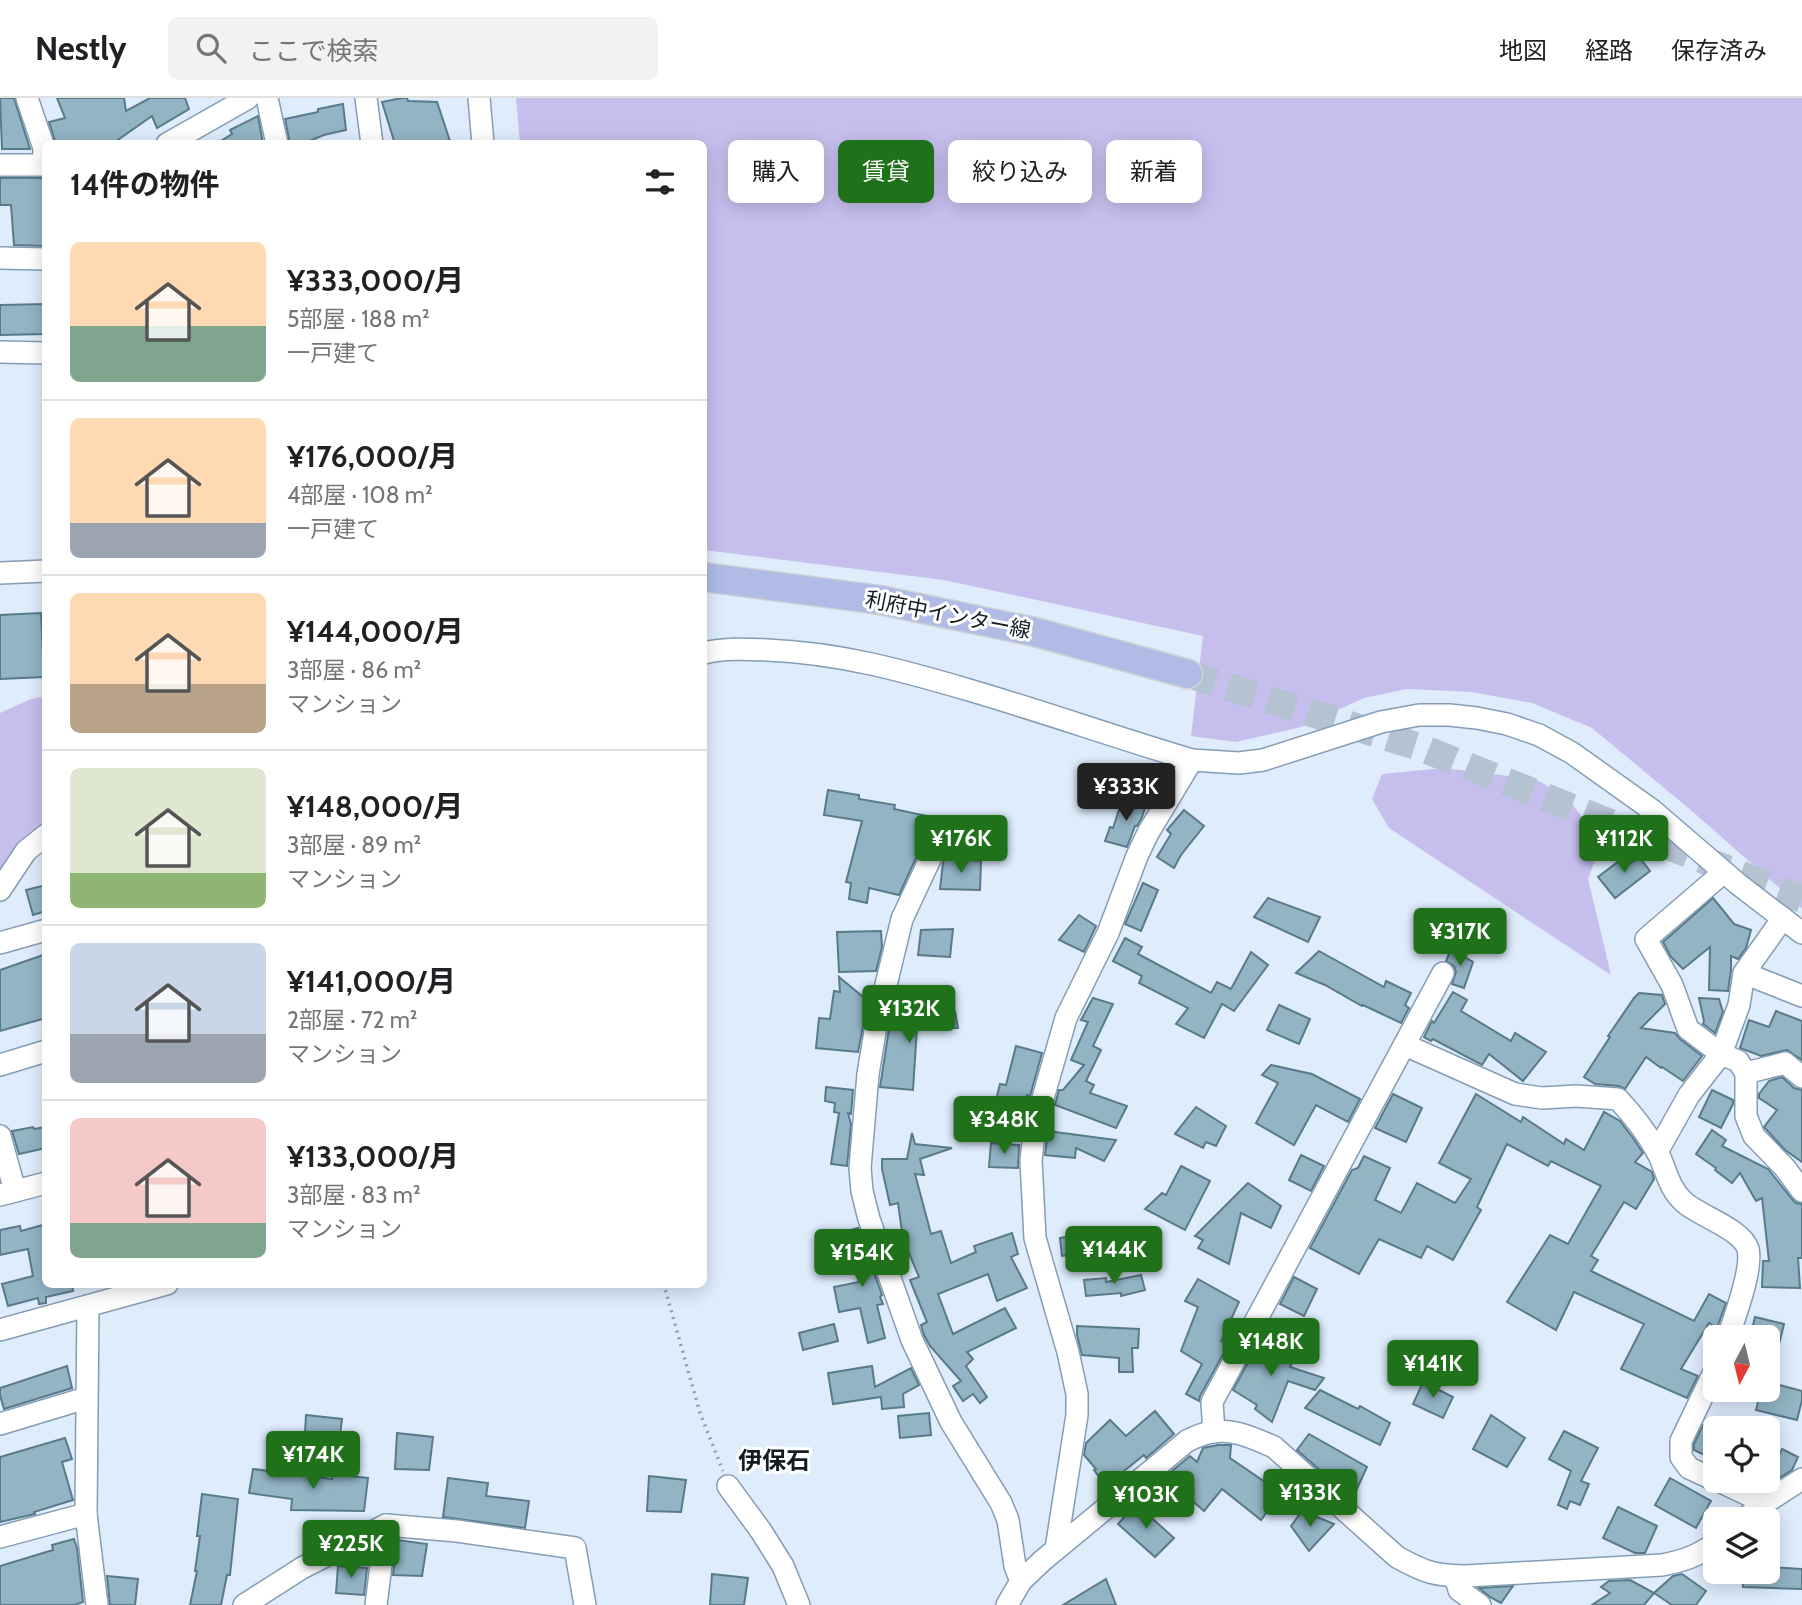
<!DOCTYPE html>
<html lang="ja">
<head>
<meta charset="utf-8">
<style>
	body { margin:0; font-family:Cabin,"Noto Sans JP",sans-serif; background:#f2f2f2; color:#202124; height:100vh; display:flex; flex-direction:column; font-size:26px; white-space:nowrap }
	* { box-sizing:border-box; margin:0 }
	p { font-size:23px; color:#757577 }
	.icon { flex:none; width:38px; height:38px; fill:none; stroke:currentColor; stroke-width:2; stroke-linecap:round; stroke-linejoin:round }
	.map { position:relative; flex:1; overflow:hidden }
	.panel { position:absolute; left:42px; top:42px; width:665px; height:1148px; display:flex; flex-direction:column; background:#fff; border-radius:10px; box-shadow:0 4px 18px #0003 }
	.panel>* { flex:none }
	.banner { position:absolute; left:728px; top:42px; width:665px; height:63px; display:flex; gap:14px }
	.needle { width:46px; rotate:187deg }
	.buttons { position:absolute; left:1703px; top:1227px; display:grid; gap:14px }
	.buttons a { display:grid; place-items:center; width:77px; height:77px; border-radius:10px; background:#fff; box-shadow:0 4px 18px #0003; font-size:35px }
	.price { position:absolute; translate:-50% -60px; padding:0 16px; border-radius:7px; background:#1f711a; color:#fff; font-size:23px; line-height:46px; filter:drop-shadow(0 2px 4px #0008) }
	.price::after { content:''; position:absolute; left:50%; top:42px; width:21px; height:16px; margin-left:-10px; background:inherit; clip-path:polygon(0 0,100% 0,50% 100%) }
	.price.current { background:#222; color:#fff }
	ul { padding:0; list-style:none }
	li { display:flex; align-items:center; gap:21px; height:175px; padding:0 28px }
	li+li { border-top:2px solid #e0e0e0 }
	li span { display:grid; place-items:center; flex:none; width:196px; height:140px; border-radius:10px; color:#555 }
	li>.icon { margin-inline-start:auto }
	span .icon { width:84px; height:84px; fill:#fffc; stroke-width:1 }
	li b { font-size:30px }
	h2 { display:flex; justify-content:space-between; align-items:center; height:84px; padding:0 28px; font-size:30px }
	.tag { padding:0 24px; border-radius:10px; background:#fff; box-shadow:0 4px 18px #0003; font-size:24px; line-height:63px }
	.tag.current { background:#1f711a; color:#fff }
	header { display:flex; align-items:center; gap:42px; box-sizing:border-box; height:98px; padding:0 35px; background:#fff; border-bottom:2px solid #e0e0e0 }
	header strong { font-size:33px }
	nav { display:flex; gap:38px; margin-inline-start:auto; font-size:24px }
	.search { width:490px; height:63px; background:#f2f2f2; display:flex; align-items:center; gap:18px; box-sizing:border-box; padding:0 24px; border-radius:10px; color:#757577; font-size:26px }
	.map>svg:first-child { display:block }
</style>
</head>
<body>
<header>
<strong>Nestly</strong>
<div class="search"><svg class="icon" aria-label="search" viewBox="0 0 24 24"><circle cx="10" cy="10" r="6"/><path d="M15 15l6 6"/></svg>ここで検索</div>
<nav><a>地図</a><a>経路</a><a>保存済み</a></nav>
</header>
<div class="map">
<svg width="1802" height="1507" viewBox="0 0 1802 1507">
	<rect width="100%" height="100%" fill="#deecfc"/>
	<!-- green -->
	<g fill="#c6bfee">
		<polygon points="516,0 1802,0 1802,810 1693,714 1592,630 1532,605 1472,594 1407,591 1364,600 1301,629 1236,644 1191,638 1203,538 944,482 704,452 704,46 520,45"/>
		<polygon points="45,598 45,729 0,777 0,615 31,601"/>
		<polygon points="1443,670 1535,681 1566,698 1583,720 1600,749 1588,781 1611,877 1389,730 1372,701 1382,676"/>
	</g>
	<!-- building -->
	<g fill="#92b4c4" stroke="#597a88" stroke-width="2">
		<polygon points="0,0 14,0 30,51 2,51"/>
		<polygon points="57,0 124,0 126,13 150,0 185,0 189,11 157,30 152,18 112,46 56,46 49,24 65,20"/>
		<polygon points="402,0 407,0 408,3 437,4 451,46 395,46 382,4"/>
		<polygon points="343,6 346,32 324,37 302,46 290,46 285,21 318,14 318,11"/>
		<polygon points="258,18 263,46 216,46 232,36 230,32"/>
		<polygon points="0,80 46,80 46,148 14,147 11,107 0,107"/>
		<polygon points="46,206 46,236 0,237 0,207"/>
		<polygon points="41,515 44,579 0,581 0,517"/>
		<polygon points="828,692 859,697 859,701 895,707 894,711 927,718 916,760 899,797 869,790 867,805 849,801 851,785 846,784 862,723 824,717"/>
		<polygon points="1123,700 1146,707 1142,719 1137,728 1135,728 1127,749 1105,743 1110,729 1113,730"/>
		<polygon points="1184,712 1204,728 1181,757 1174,770 1157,759 1171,736 1167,732"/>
		<polygon points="1627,757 1632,764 1639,759 1650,773 1615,800 1598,779"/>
		<polygon points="945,760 981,763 980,792 940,791 943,765"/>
		<polygon points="1143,785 1158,792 1141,833 1125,826"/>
		<polygon points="46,787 46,813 33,817 26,792"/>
		<polygon points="1268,800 1320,819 1308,844 1254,819"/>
		<polygon points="1713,800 1734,826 1751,832 1746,850 1738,861 1731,858 1731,872 1728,893 1709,892 1710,849 1683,871 1671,859 1663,844"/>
		<polygon points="1079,817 1096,828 1084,854 1059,842"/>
		<polygon points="953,831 950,859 918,857 921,832"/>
		<polygon points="881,833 882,849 876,873 839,874 837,834"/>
		<polygon points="1125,840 1142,849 1138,856 1211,895 1217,884 1231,891 1251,854 1268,867 1234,913 1222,906 1204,940 1176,926 1188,910 1139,885 1142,878 1113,863"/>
		<polygon points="1451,851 1473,864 1464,890 1452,886 1456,874 1454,868 1446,863"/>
		<polygon points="1319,853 1384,889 1386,883 1411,895 1405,907 1409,910 1401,925 1363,907 1362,908 1325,887 1296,875"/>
		<polygon points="46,856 46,920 0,933 0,872"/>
		<polygon points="839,879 868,903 858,954 816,950 819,920 830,921 834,893 840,894"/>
		<polygon points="1453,894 1467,902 1461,913 1511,943 1515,935 1546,954 1523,983 1489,956 1482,967 1433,941 1431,943 1424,939 1432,923 1434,925"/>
		<polygon points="1639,895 1662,897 1665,906 1641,930 1675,935 1680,941 1702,958 1683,983 1662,969 1661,970 1646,959 1625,991 1619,988 1595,986 1584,979 1610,939 1608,938 1634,900"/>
		<polygon points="1093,900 1113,906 1093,948 1101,952 1086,983 1094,987 1090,995 1127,1008 1116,1030 1055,1007 1059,992 1063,992 1084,967 1071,962 1088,924 1081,922"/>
		<polygon points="1699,900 1719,901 1723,914 1715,935 1703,926 1704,923"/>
		<polygon points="1279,907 1310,921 1299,946 1267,932"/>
		<polygon points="897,912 955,913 958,930 917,930 913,992 880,989 889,931 891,922 897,927"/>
		<polygon points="1776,913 1802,923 1802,962 1787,952 1761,958 1740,950 1749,922 1769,929"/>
		<polygon points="1016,948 1042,955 1030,998 1027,997 1025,1014 995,1006 1000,986 1006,987"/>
		<polygon points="1271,967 1312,976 1360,1001 1348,1024 1316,1007 1294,1047 1256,1025 1278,985 1262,977"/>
		<polygon points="1782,979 1794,990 1802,992 1802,1064 1785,1052 1764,1029 1777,1012 1759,1000 1759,996 1769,983"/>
		<polygon points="826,989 853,992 851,1016 848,1015 851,1026 847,1068 831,1066 839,1015 834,1014 835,1005 825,1003"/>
		<polygon points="1712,992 1733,1002 1733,1006 1721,1030 1699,1019"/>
		<polygon points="1393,996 1422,1010 1406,1044 1375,1030"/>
		<polygon points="1476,996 1521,1024 1523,1019 1564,1046 1566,1041 1584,1052 1604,1014 1620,1023 1633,1040 1643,1055 1635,1064 1652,1074 1654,1081 1636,1111 1624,1104 1591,1158 1598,1162 1591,1173 1694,1223 1709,1196 1726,1205 1717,1230 1709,1225 1681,1271 1698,1278 1687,1300 1621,1271 1644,1226 1574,1194 1556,1232 1507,1204 1550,1137 1568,1146 1601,1088 1551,1063 1548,1068 1507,1046 1477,1109 1481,1112 1453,1162 1427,1148 1421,1160 1379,1141 1359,1176 1310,1150 1352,1072 1358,1070 1364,1058 1390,1070 1375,1102 1401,1115 1417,1085 1455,1105 1471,1081 1439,1065"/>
		<polygon points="1196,1009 1226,1028 1216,1048 1206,1044 1203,1050 1175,1036"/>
		<polygon points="33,1029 34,1031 46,1029 46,1050 19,1056 12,1033"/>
		<polygon points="1712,1032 1726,1042 1722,1048 1768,1071 1792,1101 1796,1105 1802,1106 1802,1160 1798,1160 1800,1190 1762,1189 1763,1163 1769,1163 1762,1100 1756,1103 1740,1075 1732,1085 1715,1072 1716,1070 1696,1056"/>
		<polygon points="1048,1033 1055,1034 1116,1042 1104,1063 1076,1050 1075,1060 1045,1057"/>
		<polygon points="912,1035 915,1046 952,1050 920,1061 924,1077 915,1076 931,1136 941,1133 951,1165 976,1154 974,1148 1012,1135 1018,1156 1011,1159 1027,1190 997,1203 988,1176 938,1196 953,1236 1005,1210 1016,1230 967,1254 973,1261 966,1268 987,1299 980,1305 973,1296 963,1303 953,1288 961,1283 930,1248 924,1237 921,1227 927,1224 910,1182 919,1179 903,1141 898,1105 890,1107 882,1071 882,1061 907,1061"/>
		<polygon points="991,1045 1019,1047 1018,1070 989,1069"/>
		<polygon points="1301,1057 1324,1068 1311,1093 1289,1082"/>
		<polygon points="1181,1068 1210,1083 1185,1132 1145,1111 1162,1095 1166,1097"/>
		<polygon points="1248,1085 1281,1108 1271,1130 1241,1115 1229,1166 1198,1150 1203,1142 1195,1138"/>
		<polygon points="46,1126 46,1186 72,1186 73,1193 46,1199 46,1205 39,1206 38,1200 8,1208 2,1186 33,1178 28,1151 0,1157 0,1132 20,1128 21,1133"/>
		<polygon points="858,1130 882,1197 880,1199 883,1206 877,1207 885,1240 868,1245 860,1210 839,1214 834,1189 859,1184 844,1134"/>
		<polygon points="1096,1133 1100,1153 1062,1158 1060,1140"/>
		<polygon points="1141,1177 1145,1192 1121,1198 1121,1195 1086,1198 1084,1182 1106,1180 1106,1184"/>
		<polygon points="1294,1179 1317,1191 1304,1218 1280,1206"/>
		<polygon points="1198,1181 1239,1204 1221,1243 1226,1246 1225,1247 1227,1249 1200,1298 1199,1303 1186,1296 1202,1266 1181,1253 1198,1209 1185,1203"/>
		<polygon points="1755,1219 1784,1226 1773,1271 1768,1270 1768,1239 1750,1239"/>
		<polygon points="834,1226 838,1243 803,1252 799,1235"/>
		<polygon points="1077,1228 1139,1231 1138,1250 1132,1250 1133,1274 1119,1274 1119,1260 1082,1257 1077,1237"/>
		<polygon points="1264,1238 1295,1258 1290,1269 1324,1280 1315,1292 1288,1283 1272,1324 1255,1311 1257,1307 1233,1292 1256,1250"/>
		<polygon points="67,1268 72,1290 4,1311 0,1297 0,1290"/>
		<polygon points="872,1268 875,1289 911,1270 919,1287 903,1296 904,1309 882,1311 881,1299 833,1306 828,1275"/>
		<polygon points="1423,1284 1453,1299 1443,1320 1413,1306"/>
		<polygon points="1768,1284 1802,1293 1802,1302 1797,1322 1756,1312 1761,1292 1768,1292"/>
		<polygon points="1320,1292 1358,1311 1360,1308 1390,1325 1380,1347 1305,1310"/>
		<polygon points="1155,1313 1174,1336 1146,1360 1144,1357 1124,1373 1125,1374 1106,1388 1094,1372 1096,1371 1084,1357 1086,1345 1110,1322 1126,1338"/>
		<polygon points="929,1315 931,1337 900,1340 898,1318"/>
		<polygon points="306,1317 342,1321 338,1353 304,1352"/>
		<polygon points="1491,1317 1525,1340 1507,1369 1473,1351"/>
		<polygon points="1703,1327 1715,1332 1715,1362 1694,1352 1694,1346"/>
		<polygon points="1564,1333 1598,1350 1581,1383 1589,1386 1580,1407 1570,1403 1567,1411 1558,1407 1571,1373 1549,1361"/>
		<polygon points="397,1335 433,1339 429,1372 395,1371"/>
		<polygon points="1309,1336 1367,1369 1355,1395 1331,1382 1297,1352"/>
		<polygon points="65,1340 72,1361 62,1364 73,1402 34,1414 35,1416 0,1424 0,1359"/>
		<polygon points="1218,1347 1231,1347 1230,1360 1281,1395 1261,1422 1222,1391 1204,1413 1188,1399 1194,1392 1172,1373 1190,1358 1197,1364 1203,1350"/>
		<polygon points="1782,1351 1798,1359 1792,1372 1781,1379 1771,1374"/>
		<polygon points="253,1371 332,1381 332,1376 368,1380 364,1413 291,1412 292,1401 249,1395"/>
		<polygon points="649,1378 686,1382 681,1414 647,1413"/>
		<polygon points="448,1380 488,1385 486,1398 529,1403 525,1430 443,1419"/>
		<polygon points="1670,1380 1711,1403 1696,1430 1655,1407"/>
		<polygon points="202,1396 238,1401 230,1477 227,1477 221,1507 190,1507 197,1473 195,1473 200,1438 197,1438"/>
		<polygon points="1136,1406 1174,1440 1155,1459 1118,1426"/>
		<polygon points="1618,1409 1657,1428 1645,1455 1635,1455 1603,1440"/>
		<polygon points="1302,1413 1334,1426 1309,1453 1291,1428"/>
		<polygon points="74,1441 77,1450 83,1504 74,1507 0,1507 0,1468 53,1452 52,1447"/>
		<polygon points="397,1442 427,1446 422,1478 393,1477"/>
		<polygon points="338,1468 367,1470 364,1497 336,1495"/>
		<polygon points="1768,1469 1802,1471 1802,1491 1743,1489 1742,1474 1768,1474"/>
		<polygon points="712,1476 748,1480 744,1507 710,1507"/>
		<polygon points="1682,1476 1706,1493 1696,1507 1672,1507 1654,1495 1673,1478"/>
		<polygon points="107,1478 138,1481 135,1507 110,1507"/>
		<polygon points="1106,1481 1116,1507 1063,1507"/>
		<polygon points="1630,1482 1654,1495 1644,1507 1592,1507 1610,1495 1601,1489 1609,1483"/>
		<polygon points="1513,1488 1501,1505 1490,1499 1479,1490"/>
	</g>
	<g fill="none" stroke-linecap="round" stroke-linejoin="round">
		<!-- major-tunnel -->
		<polyline stroke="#b5c2d1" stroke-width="28" stroke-dasharray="28 14" stroke-linecap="butt" points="1188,576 1419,649 1802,801"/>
		<defs>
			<g id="minor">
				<polyline points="27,0 44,50 44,67"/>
				<polyline points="267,0 277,46"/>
				<polyline points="366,0 372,46"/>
				<polyline points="479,0 483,46"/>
				<polyline points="167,46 248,0"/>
				<polyline points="0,67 46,67"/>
				<polyline points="0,160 46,161"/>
				<polyline points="0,254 46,255"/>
				<polyline points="0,475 46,473"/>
				<path d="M704 555C724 550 746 551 767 552 839 555 901 572 969 592 1044 614 1118 640 1192 662L1239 665 1263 662 1381 624 1419 617H1449L1477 620 1507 626 1539 637 1572 655 1652 712 1738 786 1802 835"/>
				<polyline points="938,744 902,821 876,928 868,976 860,1070 862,1093 869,1121 912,1242 951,1324 1001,1405 1008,1422 1015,1468 1021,1483"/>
				<polyline points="1724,774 1646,841 1672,887 1688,931 1721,956 1738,963 1746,975 1746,1018 1754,1038 1785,1070 1802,1093"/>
				<polyline points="0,792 26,753 46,737"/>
				<polyline points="1783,820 1744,875 1802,898"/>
				<polyline points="0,845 46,832"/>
				<path d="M1405 947 1515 996 1542 1000 1576 998 1618 1001C1633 1017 1646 1034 1657 1053 1666 1070 1668 1090 1684 1104 1699 1118 1742 1131 1748 1151 1753 1171 1735 1218 1728 1239"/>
				<polyline points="0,967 46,953"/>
				<polyline points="1746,975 1785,965 1802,979"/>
				<polyline points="0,1038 15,1093"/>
				<polyline points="1657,1054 1689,997 1721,956 1739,907 1744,875"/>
				<polyline points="0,1097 46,1085"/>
				<polyline points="88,1208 86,1416 97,1507"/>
				<polyline points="0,1232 167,1186"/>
				<polyline points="1715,1272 1681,1343 1681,1359 1689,1370 1715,1382"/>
				<polyline points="0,1326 86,1300"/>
				<polyline points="1214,1334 1212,1304 1443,875"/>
				<polyline points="1717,1382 1765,1405"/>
				<polyline points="728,1388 761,1433 783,1468 799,1507"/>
				<polyline points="1744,1421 1765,1405 1802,1381"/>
				<polyline points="0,1439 86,1416"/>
				<polyline points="1056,1451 1077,1317 1077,1296 1068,1254 1035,1140 1031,1062 1035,1028 1066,920 1108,835 1137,758 1148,735 1192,662"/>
				<polyline points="1455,1478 1459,1492 1480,1507"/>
				<polyline points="244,1507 302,1470 386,1427 457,1433 575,1450 585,1507"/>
				<polyline points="376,1507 386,1427"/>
				<path d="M1007 1507 1021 1483 1042 1463 1187 1343C1193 1340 1201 1336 1208 1335 1231 1329 1253 1340 1274 1349L1397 1459C1424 1474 1435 1478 1466 1478L1662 1467C1682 1463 1699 1458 1715 1445"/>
			</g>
			<polyline id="major" points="704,479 880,502 1035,534 1188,576"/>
		</defs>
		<!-- minor casing -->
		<use href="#minor" stroke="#859db4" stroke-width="24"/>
		<!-- major casing -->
		<use href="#major" stroke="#d0d2d3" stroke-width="31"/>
		<!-- path -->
		<polyline stroke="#929eab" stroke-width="3.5" stroke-dasharray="2 5" stroke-linecap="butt" points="662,1186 666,1194 700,1315 723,1373"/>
		<!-- minor -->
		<use href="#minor" stroke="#fff" stroke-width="21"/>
		<!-- major -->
		<use href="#major" stroke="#b0bce5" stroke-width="28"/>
	</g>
	<g text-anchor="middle" stroke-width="6" stroke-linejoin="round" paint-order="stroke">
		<!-- street labels -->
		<g font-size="21" fill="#131c24" stroke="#fff">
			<text transform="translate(948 517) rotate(11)" y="7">利府中インター線</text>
		</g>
		<!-- quarter labels -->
		<g font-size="24" font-weight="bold" fill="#131c24" stroke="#fff">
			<text x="774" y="1371">伊保石</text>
		</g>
	</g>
</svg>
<div class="buttons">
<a><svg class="needle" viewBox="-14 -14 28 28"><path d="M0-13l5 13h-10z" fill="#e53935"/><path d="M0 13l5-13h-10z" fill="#757577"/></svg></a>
<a><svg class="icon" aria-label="locate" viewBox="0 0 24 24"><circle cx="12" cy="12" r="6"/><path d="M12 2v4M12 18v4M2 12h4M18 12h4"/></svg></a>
<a><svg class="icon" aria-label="layers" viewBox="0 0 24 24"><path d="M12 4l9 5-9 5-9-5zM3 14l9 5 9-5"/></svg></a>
</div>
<b class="price current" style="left:1126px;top:725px">¥333K</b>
<b class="price" style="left:961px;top:777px">¥176K</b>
<b class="price" style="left:1624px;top:777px">¥112K</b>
<b class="price" style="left:1460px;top:870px">¥317K</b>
<b class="price" style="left:909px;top:947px">¥132K</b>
<b class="price" style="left:1004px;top:1058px">¥348K</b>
<b class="price" style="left:1114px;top:1188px">¥144K</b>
<b class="price" style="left:862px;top:1191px">¥154K</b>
<b class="price" style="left:1271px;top:1280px">¥148K</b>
<b class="price" style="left:1433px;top:1302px">¥141K</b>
<b class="price" style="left:313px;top:1393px">¥174K</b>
<b class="price" style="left:1310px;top:1431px">¥133K</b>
<b class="price" style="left:1146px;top:1433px">¥103K</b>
<b class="price" style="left:351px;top:1482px">¥225K</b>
<div class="banner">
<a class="tag">購入</a>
<a class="tag current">賃貸</a>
<a class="tag">絞り込み</a>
<a class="tag">新着</a>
</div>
<section class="panel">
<h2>14件の物件<svg class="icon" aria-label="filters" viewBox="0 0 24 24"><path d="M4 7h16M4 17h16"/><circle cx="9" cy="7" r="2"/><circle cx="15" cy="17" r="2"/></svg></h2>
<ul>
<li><span style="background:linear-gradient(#ffd9b3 60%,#7fa58c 0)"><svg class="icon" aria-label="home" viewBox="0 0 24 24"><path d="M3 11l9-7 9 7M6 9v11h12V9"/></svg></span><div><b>¥333,000/月</b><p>5部屋 · 188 m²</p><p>一戸建て</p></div></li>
<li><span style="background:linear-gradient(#ffd9b3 75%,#9aa5b1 0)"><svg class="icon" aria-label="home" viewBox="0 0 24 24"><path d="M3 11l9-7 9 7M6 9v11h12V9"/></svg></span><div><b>¥176,000/月</b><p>4部屋 · 108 m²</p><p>一戸建て</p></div></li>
<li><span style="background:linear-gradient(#ffd9b3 65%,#b9a48a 0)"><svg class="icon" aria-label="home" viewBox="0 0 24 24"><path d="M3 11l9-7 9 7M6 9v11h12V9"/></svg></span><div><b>¥144,000/月</b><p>3部屋 · 86 m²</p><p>マンション</p></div></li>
<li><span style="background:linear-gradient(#dfe7d0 75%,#8fb573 0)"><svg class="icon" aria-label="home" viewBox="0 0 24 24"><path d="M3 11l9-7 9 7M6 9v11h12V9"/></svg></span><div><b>¥148,000/月</b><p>3部屋 · 89 m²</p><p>マンション</p></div></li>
<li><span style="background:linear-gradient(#c9d6e8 65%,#9aa5b1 0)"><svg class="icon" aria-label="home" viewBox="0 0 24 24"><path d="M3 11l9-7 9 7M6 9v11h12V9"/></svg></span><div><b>¥141,000/月</b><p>2部屋 · 72 m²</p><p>マンション</p></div></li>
<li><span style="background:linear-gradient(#f6c9c9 75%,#7fa58c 0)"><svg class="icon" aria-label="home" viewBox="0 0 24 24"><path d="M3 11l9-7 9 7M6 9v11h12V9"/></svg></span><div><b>¥133,000/月</b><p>3部屋 · 83 m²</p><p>マンション</p></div></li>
</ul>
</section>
</div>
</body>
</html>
